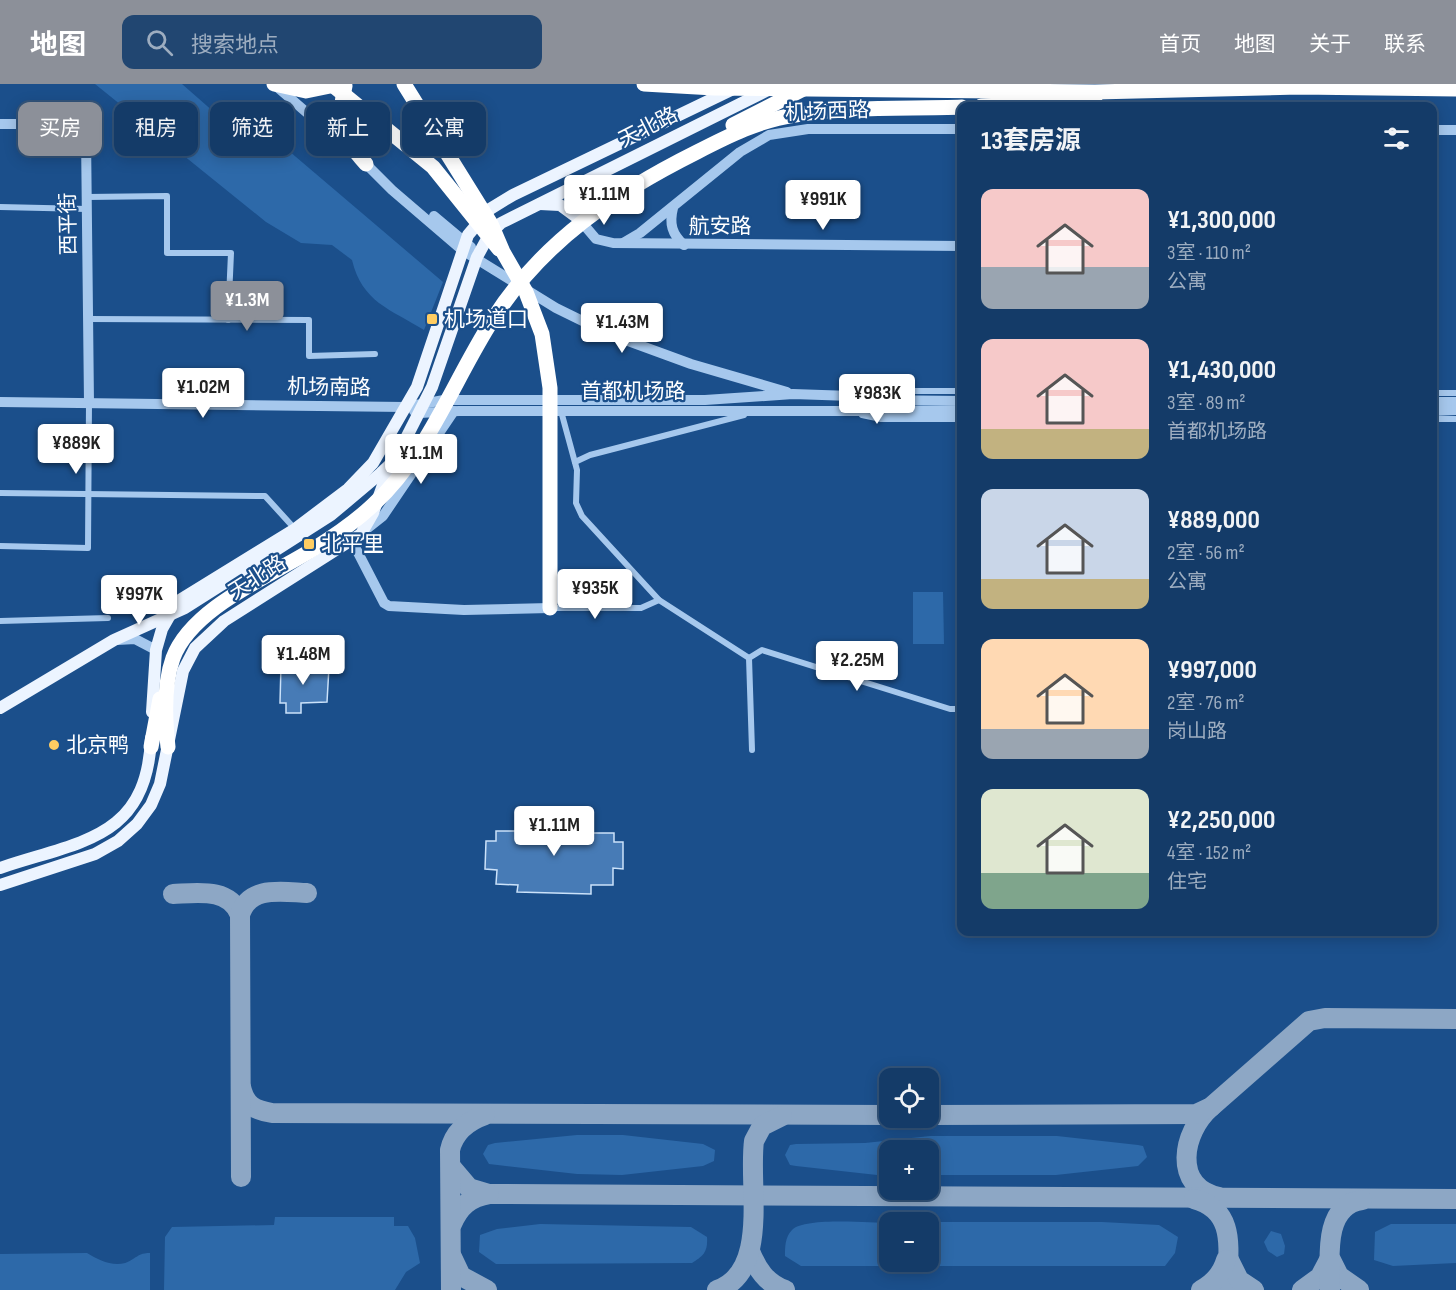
<!DOCTYPE html>
<html lang="zh">
<head>
<meta charset="utf-8">
<style>
	body { margin:0; font-family:"Sofia Sans Condensed","Noto Sans SC",sans-serif; background:#214671; color:#f1f3f6; height:100vh; display:flex; flex-direction:column; font-size:22px; white-space:nowrap }
	* { box-sizing:border-box; margin:0 }
	p { font-size:20px; color:#9dadc0 }
	.icon { flex:none; width:33px; height:33px; fill:none; stroke:currentColor; stroke-width:2; stroke-linecap:round; stroke-linejoin:round }
	.map { position:relative; flex:1; overflow:hidden }
	.details { position:absolute; left:957px; top:18px; width:480px; height:834px; display:flex; flex-direction:column; background:#143b68; border-radius:12px; box-shadow:0 3px 15px #0003,0 0 0 2px #33557c }
	.details>* { flex:none }
	.hud { position:absolute; left:18px; top:18px; width:570px; height:54px; display:flex; gap:12px }
	.tools { position:absolute; left:879px; top:984px; display:grid; gap:12px }
	.tools a { display:grid; place-items:center; width:60px; height:60px; border-radius:12px; background:#143b68; box-shadow:0 3px 15px #0003,0 0 0 2px #33557c; font-size:30px }
	.price { position:absolute; translate:-50% -51px; padding:0 14px; border-radius:6px; background:#fff; color:#222; font-size:20px; line-height:39px; filter:drop-shadow(0 2px 3px #0008) }
	.price::after { content:''; position:absolute; left:50%; top:36px; width:18px; height:14px; margin-left:-9px; background:inherit; clip-path:polygon(0 0,100% 0,50% 100%) }
	.price.active { background:#8c9099; color:#fff }
	ul { padding:0; list-style:none }
	li { display:flex; align-items:center; gap:18px; height:150px; padding:0 24px }
	li span { display:grid; place-items:center; flex:none; width:168px; height:120px; border-radius:12px; color:#555 }
	li>.icon { margin-inline-start:auto }
	span .icon { width:72px; height:72px; fill:#fffc; stroke-width:1 }
	li b { font-size:26px }
	h2 { display:flex; justify-content:space-between; align-items:center; height:72px; padding:0 24px; font-size:26px }
	.pill { padding:0 21px; border-radius:12px; background:#143b68; box-shadow:0 3px 15px #0003,0 0 0 2px #33557c; font-size:21px; line-height:54px }
	.pill.active { background:#8c9099; color:#fff }
	header { display:flex; align-items:center; gap:36px; box-sizing:border-box; height:84px; padding:0 30px; background:#8c9099; color:#fff }
	header strong { font-size:28px }
	nav { display:flex; gap:33px; margin-inline-start:auto; font-size:21px }
	.search { width:420px; height:54px; background:#214671; display:flex; align-items:center; gap:15px; box-sizing:border-box; padding:0 21px; border-radius:12px; color:#9dadc0; font-size:22px }
	.map>svg:first-child { display:block }
</style>
</head>
<body>
<header>
<strong>地图</strong>
<div class="search"><svg class="icon" aria-label="search" viewBox="0 0 24 24"><circle cx="10" cy="10" r="6"/><path d="M15 15l6 6"/></svg>搜索地点</div>
<nav><a>首页</a><a>地图</a><a>关于</a><a>联系</a></nav>
</header>
<div class="map">
<svg width="1456" height="1206" viewBox="0 0 1456 1206">
	<rect width="100%" height="100%" fill="#1b4f8b"/>
	<!-- green -->
	<g fill="#2d69a9">
		<path d="M95 0H182L255 64 269 50 443 198 424 246C390 225 362 218 352 176L332 161 301 159 266 138Z"/>
		<polygon points="913,508 943,508 944,560 913,560"/>
		<polygon points="577,1051 623,1051 703,1060 715,1066 714,1077 703,1082 622,1091 577,1090 489,1080 483,1070 488,1061 495,1059"/>
		<polygon points="930,1052 1057,1052 1138,1061 1143,1062 1147,1073 1138,1082 1056,1091 929,1091 928,1066 890,1066 889,1091 877,1091 796,1082 790,1081 785,1071 790,1061 796,1060 865,1059"/>
		<polygon points="275,1133 394,1133 394,1142 408,1142 415,1154 420,1179 406,1188 395,1206 164,1206 165,1153 172,1143 274,1141"/>
		<path d="M914 1138H1102L1159 1141 1178 1153 1175 1169 1165 1182H801L785 1172C785 1163 785 1153 792 1146 805 1133 870 1139 889 1139L890 1178H928V1138Z"/>
		<path d="M540 1140 691 1143 707 1153C708 1167 704 1172 692 1179L496 1180 479 1168 480 1151 497 1145Z"/>
		<polygon points="1391,1140 1456,1140 1456,1179 1393,1182 1374,1176 1375,1148"/>
		<polygon points="1271,1147 1281,1150 1285,1162 1284,1170 1277,1173 1268,1167 1264,1158"/>
		<path d="M87 1169C100 1177 118 1186 133 1175 139 1171 142 1169 150 1169V1206H0V1170Z"/>
	</g>
	<g fill="none" stroke-linecap="round" stroke-linejoin="round">
		<!-- taxiway -->
		<g stroke="#8da7c5" stroke-width="20">
			<path d="M173 810C196 809 230 803 240 831"/>
			<path d="M241 1003C245 1021 254 1026 272 1029L890 1031"/>
			<path d="M1211 1023C1182 1048 1172 1103 1219 1113"/>
			<polyline points="928,1031 1196,1030 1211,1023 1309,937 1325,934 1456,935"/>
			<path d="M241 1093 240 831C249 801 282 808 307 809"/>
			<polyline points="489,1110 1456,1115"/>
			<path d="M1194 1115C1239 1127 1227 1170 1227 1206"/>
			<path d="M452 1140C459 1123 470 1113 489 1110L469 1104 452 1084"/>
			<path d="M750 1167C757 1185 766 1199 785 1206"/>
			<polyline points="452,1173 461,1192 487,1206"/>
			<polyline points="1229,1176 1239,1196 1254,1206"/>
			<polyline points="1331,1176 1339,1192 1359,1206"/>
			<path d="M451 1206 450 1066C454 1048 468 1037 485 1031"/>
			<path d="M717 1206C770 1188 748 1101 754 1057L762 1042 782 1032"/>
			<path d="M1201 1206C1214 1199 1222 1190 1226 1176"/>
			<polyline points="1302,1206 1320,1193 1329,1176"/>
			<path d="M1330 1206C1330 1178 1322 1121 1362 1116"/>
		</g>
	</g>
	<!-- building -->
	<g fill="#477bb6" stroke="#cbe2fa" stroke-width="1.5">
		<polygon points="281,581 329,583 327,618 301,619 301,629 286,629 286,619 280,619"/>
		<polygon points="517,736 591,738 591,749 614,749 614,758 623,758 623,785 613,784 613,801 591,801 591,810 517,808 518,801 496,800 497,786 485,785 486,757 496,757 496,747 516,747"/>
	</g>
	<g fill="none" stroke-linecap="round" stroke-linejoin="round">
		<!-- minor -->
		<g stroke="#a6c8ed" stroke-width="6">
			<polyline points="87,113 167,112 167,169 231,169 228,236"/>
			<polyline points="0,123 87,125"/>
			<polyline points="88,235 309,236 309,272 375,270"/>
			<polyline points="1432,309 1456,309"/>
			<polyline points="857,310 876,307 962,307"/>
			<polyline points="561,327 577,386 576,419 582,432 659,516 749,574 752,666"/>
			<polyline points="862,331 881,335 962,335"/>
			<polyline points="1432,335 1456,335"/>
			<polyline points="575,378 590,371 744,331"/>
			<polyline points="0,409 265,412 295,445"/>
			<polyline points="0,462 88,464 89,319"/>
			<polyline points="551,524 641,524 659,516"/>
			<polyline points="0,537 108,534"/>
			<polyline points="749,574 762,566 950,625 962,625"/>
		</g>
		<!-- tertiary -->
		<g stroke="#a6c8ed" stroke-width="10">
			<polyline points="276,2 350,66"/>
			<polyline points="0,40 72,40 82,44 86,51 89,319"/>
			<polyline points="1432,46 1456,46"/>
			<polyline points="362,76 392,106 462,166 556,224 609,250 691,280 787,308"/>
			<path d="M673 124C669 140 672 150 684 161"/>
			<polyline points="434,132 471,163"/>
			<polyline points="579,135 596,155 613,159 962,162"/>
			<polyline points="623,159 640,149 740,68 769,51 808,45 962,45"/>
			<polyline points="0,318 405,323 444,316 705,316 793,310 851,312 874,316 962,317"/>
			<polyline points="1432,318 1456,318"/>
			<polyline points="414,327 419,329 459,327 962,327"/>
			<polyline points="1432,327 1456,326"/>
			<polyline points="364,447 383,432 454,327"/>
			<polyline points="352,457 384,519 389,522 464,526 550,524"/>
			<polyline points="117,556 135,555 156,566"/>
		</g>
		<!-- primary -->
		<g stroke="#ecf4ff" stroke-width="12">
			<polyline points="540,120 560,121 579,135"/>
			<polyline points="579,135 581,114 595,93"/>
			<polyline points="0,624 114,556 185,524 331,431 381,389 395,376 432,303 477,173 489,151 501,139 770,5"/>
			<polyline points="152,628 156,566 162,545 178,517 295,445 348,405 373,379 417,303 468,151 490,125 513,111 733,5"/>
			<path d="M0 784C79 757 147 756 151 654"/>
			<polyline points="0,801 95,770 118,757 137,740 151,721 160,700 183,587 195,564 224,537 361,450 373,429 389,384"/>
		</g>
		<!-- motorway -->
		<g stroke="#fff" stroke-width="15">
			<polyline points="274,0 306,7 340,0"/>
			<polyline points="331,0 433,83 499,165"/>
			<polyline points="404,0 491,140 503,168 526,208 542,250 550,304 550,524"/>
			<polyline points="644,0 714,4 1095,8 1299,3 1456,5"/>
			<path d="M345 2C337 39 340 51 366 80"/>
			<polyline points="981,22 1095,17"/>
			<polyline points="733,41 813,0"/>
			<polyline points="151,663 160,615"/>
			<path d="M168 663C165 636 164 599 173 574 192 523 271 492 315 464 336 451 356 437 373 421 429 369 453 297 493 235 543 157 615 109 697 68 728 52 760 36 795 31 849 22 907 25 962 23"/>
		</g>
	</g>
	<!-- markers -->
	<g fill="#ffcd62" stroke="#1b4f8b" stroke-width="2">
		<rect x="426" y="229" width="12" height="12" rx="3"/>
		<rect x="303" y="454" width="12" height="12" rx="3"/>
		<circle cx="54" cy="661" r="6"/>
	</g>
	<g text-anchor="middle" stroke-width="4.5" stroke-linejoin="round" paint-order="stroke">
		<!-- street labels -->
		<g font-size="21" fill="#fff" stroke="#1b4f8b">
			<text transform="translate(827 27) rotate(-2)" y="7">机场西路</text>
			<text transform="translate(648 43) rotate(-27)" y="7">天北路</text>
			<text transform="translate(68 140) rotate(-91)" y="7">西平街</text>
			<text x="720" y="149">航安路</text>
			<text transform="translate(329 303) rotate(1)" y="7">机场南路</text>
			<text x="633" y="314">首都机场路</text>
			<text transform="translate(257 493) rotate(-32)" y="7">天北路</text>
		</g>
		<!-- poi labels -->
		<g font-size="21" fill="#fff" stroke="#1b4f8b" text-anchor="start">
			<text x="444" y="242">机场道口</text>
			<text x="321" y="467">北平里</text>
			<text x="66" y="668">北京鸭</text>
		</g>
	</g>
</svg>
<div class="tools">
<a><svg class="icon" aria-label="locate" viewBox="0 0 24 24"><circle cx="12" cy="12" r="6"/><path d="M12 2v4M12 18v4M2 12h4M18 12h4"/></svg></a>
<a>+</a>
<a>−</a>
</div>
<b class="price" style="left:604px;top:142px">¥1.11M</b>
<b class="price" style="left:823px;top:147px">¥991K</b>
<b class="price active" style="left:247px;top:248px">¥1.3M</b>
<b class="price" style="left:622px;top:270px">¥1.43M</b>
<b class="price" style="left:203px;top:335px">¥1.02M</b>
<b class="price" style="left:877px;top:341px">¥983K</b>
<b class="price" style="left:76px;top:391px">¥889K</b>
<b class="price" style="left:421px;top:401px">¥1.1M</b>
<b class="price" style="left:595px;top:536px">¥935K</b>
<b class="price" style="left:139px;top:542px">¥997K</b>
<b class="price" style="left:303px;top:602px">¥1.48M</b>
<b class="price" style="left:857px;top:608px">¥2.25M</b>
<b class="price" style="left:554px;top:773px">¥1.11M</b>
<div class="hud">
<a class="pill active">买房</a>
<a class="pill">租房</a>
<a class="pill">筛选</a>
<a class="pill">新上</a>
<a class="pill">公寓</a>
</div>
<section class="details">
<h2>13套房源<svg class="icon" aria-label="filters" viewBox="0 0 24 24"><path d="M4 7h16M4 17h16"/><circle cx="9" cy="7" r="2"/><circle cx="15" cy="17" r="2"/></svg></h2>
<ul>
<li><span style="background:linear-gradient(#f6c9c9 65%,#9aa5b1 0)"><svg class="icon" aria-label="home" viewBox="0 0 24 24"><path d="M3 11l9-7 9 7M6 9v11h12V9"/></svg></span><div><b>¥1,300,000</b><p>3室 · 110 m²</p><p>公寓</p></div></li>
<li><span style="background:linear-gradient(#f6c9c9 75%,#c2b280 0)"><svg class="icon" aria-label="home" viewBox="0 0 24 24"><path d="M3 11l9-7 9 7M6 9v11h12V9"/></svg></span><div><b>¥1,430,000</b><p>3室 · 89 m²</p><p>首都机场路</p></div></li>
<li><span style="background:linear-gradient(#c9d6e8 75%,#c2b280 0)"><svg class="icon" aria-label="home" viewBox="0 0 24 24"><path d="M3 11l9-7 9 7M6 9v11h12V9"/></svg></span><div><b>¥889,000</b><p>2室 · 56 m²</p><p>公寓</p></div></li>
<li><span style="background:linear-gradient(#ffd9b3 75%,#9aa5b1 0)"><svg class="icon" aria-label="home" viewBox="0 0 24 24"><path d="M3 11l9-7 9 7M6 9v11h12V9"/></svg></span><div><b>¥997,000</b><p>2室 · 76 m²</p><p>岗山路</p></div></li>
<li><span style="background:linear-gradient(#dfe7d0 70%,#7fa58c 0)"><svg class="icon" aria-label="home" viewBox="0 0 24 24"><path d="M3 11l9-7 9 7M6 9v11h12V9"/></svg></span><div><b>¥2,250,000</b><p>4室 · 152 m²</p><p>住宅</p></div></li>
</ul>
</section>
</div>
</body>
</html>
